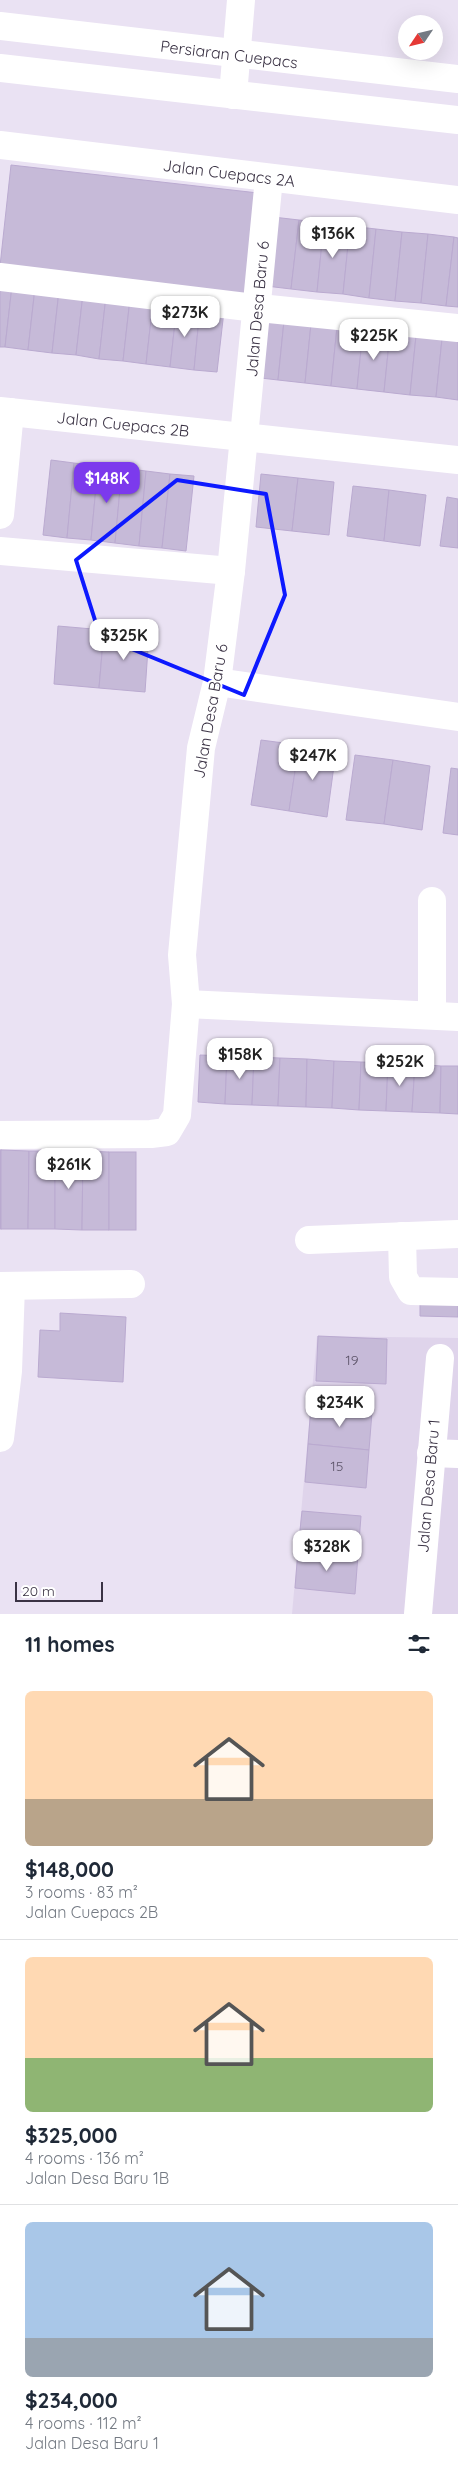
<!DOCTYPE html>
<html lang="en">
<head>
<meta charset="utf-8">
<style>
	body { margin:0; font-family:Quicksand,sans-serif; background:#f2f2f3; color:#1f2937; height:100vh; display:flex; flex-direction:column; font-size:19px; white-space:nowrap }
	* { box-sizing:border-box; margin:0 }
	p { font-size:16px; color:#747a83 }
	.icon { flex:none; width:28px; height:28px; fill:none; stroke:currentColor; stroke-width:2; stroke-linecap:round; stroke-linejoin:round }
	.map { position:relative; height:1614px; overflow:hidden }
	.panel { display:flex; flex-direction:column; background:#fff; flex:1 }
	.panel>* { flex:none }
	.needle { width:32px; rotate:235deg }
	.fabs { position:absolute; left:398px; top:15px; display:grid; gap:10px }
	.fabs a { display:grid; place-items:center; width:45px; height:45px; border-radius:50%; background:#fff; box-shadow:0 5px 20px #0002; font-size:25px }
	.scale { position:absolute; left:15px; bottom:12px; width:88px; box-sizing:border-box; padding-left:5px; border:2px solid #3a3244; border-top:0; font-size:14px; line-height:18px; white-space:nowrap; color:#3a3244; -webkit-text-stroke:4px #fff; paint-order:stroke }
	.price { position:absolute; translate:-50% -42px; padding:0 11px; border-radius:10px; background:#fff; color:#222; font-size:16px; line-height:32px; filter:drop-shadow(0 1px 2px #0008) }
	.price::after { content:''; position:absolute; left:50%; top:30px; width:15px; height:11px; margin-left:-8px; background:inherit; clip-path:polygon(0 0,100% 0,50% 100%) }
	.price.on { background:#7c3aed; color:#fff }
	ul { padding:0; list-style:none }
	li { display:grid; align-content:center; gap:10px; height:265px; padding:0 25px }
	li+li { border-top:1px solid #e0e1e3 }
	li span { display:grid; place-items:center; height:155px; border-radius:8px; color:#555 }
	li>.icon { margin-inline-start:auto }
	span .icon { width:90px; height:90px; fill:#fffc; stroke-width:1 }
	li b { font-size:21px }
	h2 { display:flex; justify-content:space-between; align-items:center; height:60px; padding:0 25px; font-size:21px }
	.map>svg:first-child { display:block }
</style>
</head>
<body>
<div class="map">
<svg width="458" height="1614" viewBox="0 0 458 1614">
	<rect width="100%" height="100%" fill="#eae2f3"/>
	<!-- residential -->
	<polygon fill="#dfd4eb" points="317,1336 458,1338 458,1614 292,1614"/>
	<!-- building -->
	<g fill="#c6bad8" stroke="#baaad0">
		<polygon points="11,165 258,193 248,294 0,266"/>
		<polygon points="273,217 299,220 291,289 266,286"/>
		<polygon points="299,220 324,223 317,292 291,289"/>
		<polygon points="324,223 350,226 343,294 317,292"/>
		<polygon points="350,226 376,229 369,298 343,294"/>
		<polygon points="376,229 402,232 395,301 369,298"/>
		<polygon points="402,232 428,234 421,303 395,301"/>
		<polygon points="428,234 454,237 446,306 421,303"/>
		<polygon points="454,237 458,238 458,307 446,306"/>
		<polygon points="0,284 12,286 5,347 0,347"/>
		<polygon points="12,286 35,288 28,350 5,347"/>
		<polygon points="35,288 59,291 52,353 28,350"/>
		<polygon points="59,291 83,294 76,355 52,353"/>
		<polygon points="83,294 106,296 99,359 76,355"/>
		<polygon points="106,296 130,299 123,361 99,359"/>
		<polygon points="130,299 153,302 146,364 123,361"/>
		<polygon points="153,302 177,305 170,367 146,364"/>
		<polygon points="177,305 200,308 194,370 170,367"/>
		<polygon points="200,308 224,311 217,372 194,370"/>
		<polygon points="258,318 284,321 278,380 252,377"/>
		<polygon points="284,321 311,324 305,383 278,380"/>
		<polygon points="311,324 337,327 331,386 305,383"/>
		<polygon points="337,327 363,330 357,389 331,386"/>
		<polygon points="363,330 390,333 384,392 357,389"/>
		<polygon points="390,333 416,336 410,395 384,392"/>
		<polygon points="416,336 442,339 436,397 410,395"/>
		<polygon points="442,339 458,340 458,400 436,397"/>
		<polygon points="51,460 74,463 67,538 43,535"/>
		<polygon points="74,463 98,466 91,540 67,538"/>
		<polygon points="98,466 122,468 115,543 91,540"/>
		<polygon points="122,468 146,471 139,546 115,543"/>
		<polygon points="146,471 170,474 162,548 139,546"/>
		<polygon points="170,474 194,476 186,551 162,548"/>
		<polygon points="261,474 298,478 292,531 256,527"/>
		<polygon points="298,478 334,482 329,535 292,531"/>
		<polygon points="353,486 389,490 384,541 347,536"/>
		<polygon points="389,490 426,495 420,546 384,541"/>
		<polygon points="447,497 458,499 458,548 440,546"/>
		<polygon points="58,626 104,630 99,688 54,684"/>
		<polygon points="104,630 149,634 145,692 99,688"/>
		<polygon points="261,740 299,745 289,811 251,805"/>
		<polygon points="299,745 336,751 327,817 289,811"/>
		<polygon points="355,755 393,760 384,824 346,820"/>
		<polygon points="393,760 430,766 422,830 384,824"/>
		<polygon points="451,768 458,769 458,835 443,833"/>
		<polygon points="200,1055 227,1056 225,1104 198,1102"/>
		<polygon points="227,1056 254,1057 252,1105 225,1104"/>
		<polygon points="254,1057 280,1058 278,1106 252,1105"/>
		<polygon points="280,1058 307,1059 306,1107 278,1106"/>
		<polygon points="307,1059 334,1061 332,1108 306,1107"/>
		<polygon points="334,1061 361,1062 359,1110 332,1108"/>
		<polygon points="361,1062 388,1063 386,1111 359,1110"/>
		<polygon points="388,1063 415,1064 412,1112 386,1111"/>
		<polygon points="415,1064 441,1066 440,1113 412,1112"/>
		<polygon points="441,1066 458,1066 458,1114 440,1113"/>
		<rect x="0" y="1150" width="1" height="79"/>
		<polygon points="1,1150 29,1151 28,1229 1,1229"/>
		<polygon points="29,1151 55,1151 55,1229 28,1229"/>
		<polygon points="55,1151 83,1151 82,1230 55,1229"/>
		<polygon points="83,1151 109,1152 109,1230 82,1230"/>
		<rect x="109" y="1152" width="27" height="78"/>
		<polygon points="458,1289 458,1317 420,1316 420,1296"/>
		<polygon points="60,1313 126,1317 123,1382 38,1377 40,1330 60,1331"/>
		<polygon points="318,1336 387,1339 386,1384 316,1381"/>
		<polygon points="311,1406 372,1412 369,1450 308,1444"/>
		<polygon points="308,1444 369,1450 366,1488 305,1482"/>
		<polygon points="302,1511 361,1516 358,1555 298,1550"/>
		<polygon points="298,1550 358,1555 355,1594 295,1588"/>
	</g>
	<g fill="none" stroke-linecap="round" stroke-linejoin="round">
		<!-- minor -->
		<g stroke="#fff" stroke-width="28">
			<polyline points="0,26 458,79"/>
			<polyline points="0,68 458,120"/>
			<polyline points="233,95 241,0"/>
			<polyline points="0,145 458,200"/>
			<polyline points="0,277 256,308"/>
			<polyline points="269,309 458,328"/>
			<polyline points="0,411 458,460"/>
			<polyline points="0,515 10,412"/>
			<polyline points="0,551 231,571"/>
			<polyline points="217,682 458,717"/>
			<polyline points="432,901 432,1015"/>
			<polyline points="186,1004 458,1017"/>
			<polyline points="0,1135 151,1134 167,1132 177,1115 186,1004 182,955 201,748 217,682 231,571 269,178"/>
			<polyline points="402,1236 403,1277 411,1291 458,1292"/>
			<polyline points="309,1240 458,1234"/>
			<polyline points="0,1286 131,1284"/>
			<polyline points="0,1438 8,1371 11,1286"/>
			<polyline points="431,1453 458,1454"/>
			<polyline points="418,1614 440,1358"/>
		</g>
	</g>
	<!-- marked area -->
	<path fill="none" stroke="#0d19ff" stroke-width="4" stroke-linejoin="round" d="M177 480 266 494 285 595 244 695 100 636 76 560Z"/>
	<g text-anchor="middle" stroke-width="4" stroke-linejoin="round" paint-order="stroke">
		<!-- number labels -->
		<g font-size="14" fill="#5d5469">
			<text x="352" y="1365">19</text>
			<text x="337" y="1471">15</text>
		</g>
		<!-- street labels -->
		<g font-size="16" fill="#3a3244" stroke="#fff">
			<text transform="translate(229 54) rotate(7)" y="6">Persiaran Cuepacs</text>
			<text transform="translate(229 173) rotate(7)" y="6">Jalan Cuepacs 2A</text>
			<text transform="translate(257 309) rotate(-85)" y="6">Jalan Desa Baru 6</text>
			<text transform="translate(123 424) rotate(6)" y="6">Jalan Cuepacs 2B</text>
			<text transform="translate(210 711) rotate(-80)" y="6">Jalan Desa Baru 6</text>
			<text transform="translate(428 1486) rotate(-85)" y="6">Jalan Desa Baru 1</text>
		</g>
	</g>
</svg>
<div class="fabs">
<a><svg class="needle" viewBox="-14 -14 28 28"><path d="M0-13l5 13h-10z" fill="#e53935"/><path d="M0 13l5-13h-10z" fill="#747a83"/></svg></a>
</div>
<div class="scale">20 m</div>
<b class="price" style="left:333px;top:259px">$136K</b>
<b class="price" style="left:185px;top:338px">$273K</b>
<b class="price" style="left:374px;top:361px">$225K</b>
<b class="price on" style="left:107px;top:504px">$148K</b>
<b class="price" style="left:124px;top:661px">$325K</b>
<b class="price" style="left:313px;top:781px">$247K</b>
<b class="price" style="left:240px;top:1080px">$158K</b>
<b class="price" style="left:400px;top:1087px">$252K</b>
<b class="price" style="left:69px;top:1190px">$261K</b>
<b class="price" style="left:340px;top:1428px">$234K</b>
<b class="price" style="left:327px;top:1572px">$328K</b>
</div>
<section class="panel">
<h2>11 homes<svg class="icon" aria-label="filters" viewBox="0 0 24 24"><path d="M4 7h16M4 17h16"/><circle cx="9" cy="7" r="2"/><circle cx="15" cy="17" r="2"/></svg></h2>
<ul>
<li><span style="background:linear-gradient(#ffd9b3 70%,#b9a48a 0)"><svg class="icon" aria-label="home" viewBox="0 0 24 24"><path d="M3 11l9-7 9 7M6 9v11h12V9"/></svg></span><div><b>$148,000</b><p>3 rooms · 83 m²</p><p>Jalan Cuepacs 2B</p></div></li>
<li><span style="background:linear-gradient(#ffd9b3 65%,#8fb573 0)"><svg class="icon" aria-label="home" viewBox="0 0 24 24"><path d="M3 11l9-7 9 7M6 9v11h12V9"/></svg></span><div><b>$325,000</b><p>4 rooms · 136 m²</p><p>Jalan Desa Baru 1B</p></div></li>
<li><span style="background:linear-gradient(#a9c7e8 75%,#9aa5b1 0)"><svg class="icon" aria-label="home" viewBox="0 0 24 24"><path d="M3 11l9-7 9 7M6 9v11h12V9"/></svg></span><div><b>$234,000</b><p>4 rooms · 112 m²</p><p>Jalan Desa Baru 1</p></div></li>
</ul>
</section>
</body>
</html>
